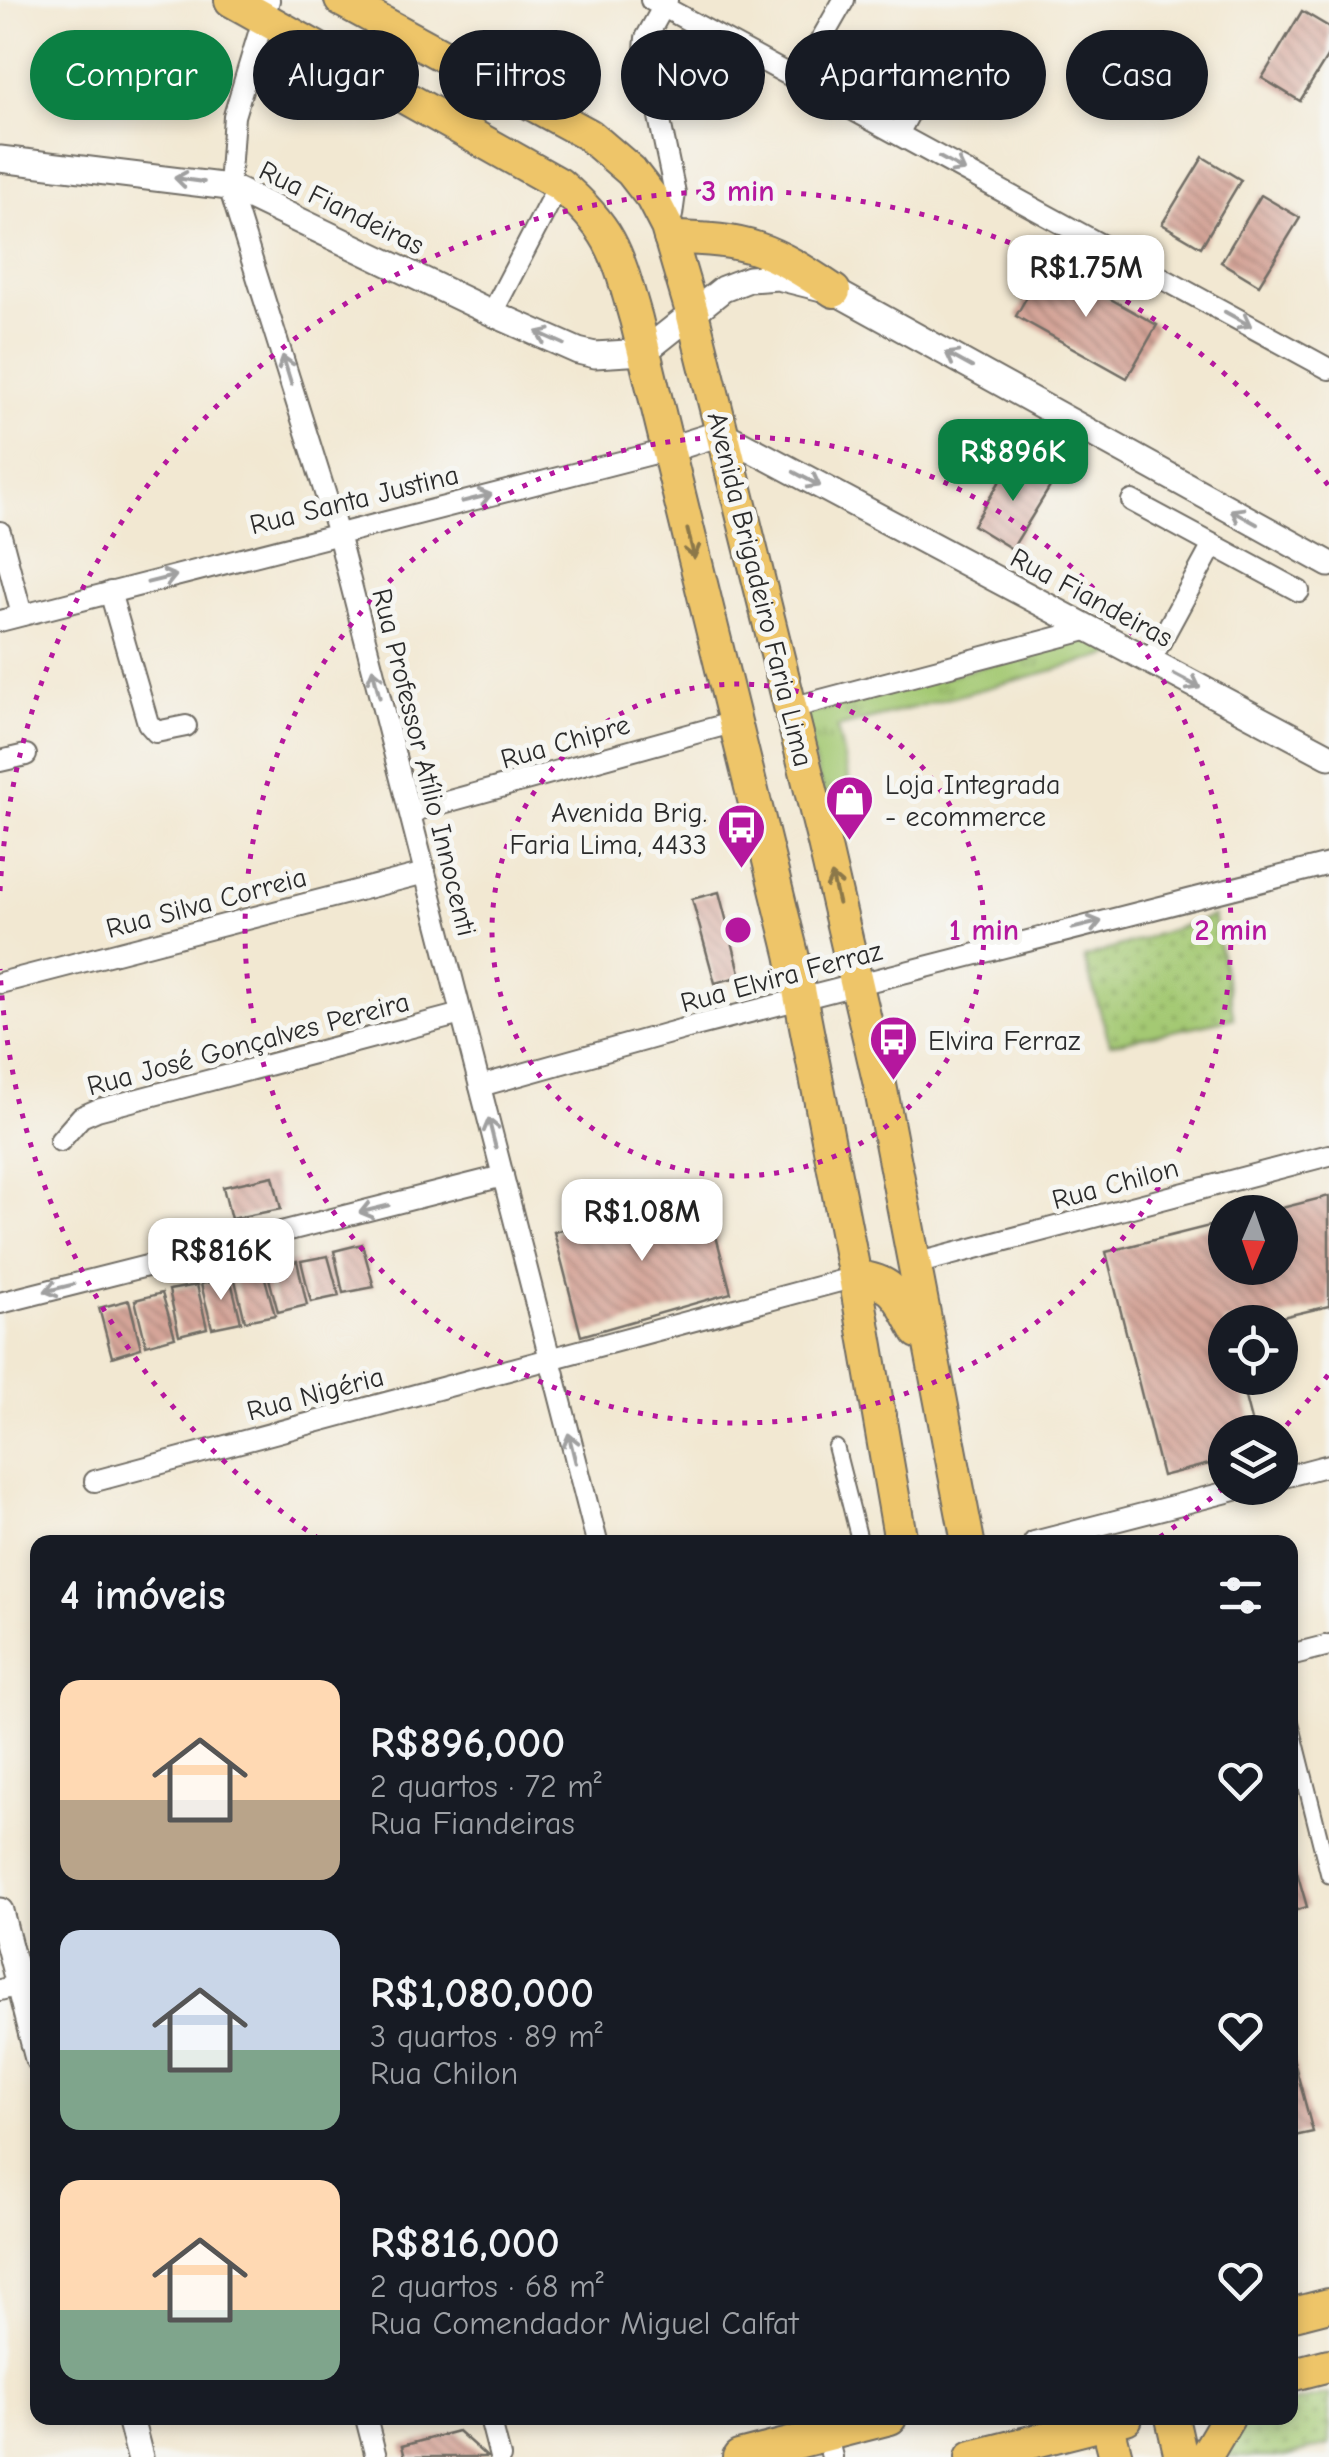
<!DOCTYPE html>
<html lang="pt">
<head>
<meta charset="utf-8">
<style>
	body { margin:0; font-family:"Comic Neue",sans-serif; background:#242831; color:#f1f3f6; height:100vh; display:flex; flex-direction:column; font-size:38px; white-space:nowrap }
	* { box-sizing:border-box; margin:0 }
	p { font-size:32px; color:#9ea1a6 }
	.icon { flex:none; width:55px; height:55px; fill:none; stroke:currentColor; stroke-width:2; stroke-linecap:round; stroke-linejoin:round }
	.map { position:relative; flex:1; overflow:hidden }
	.side { position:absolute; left:30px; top:1535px; width:1268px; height:890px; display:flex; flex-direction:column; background:#171b24; border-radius:20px; box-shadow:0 5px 15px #0003 }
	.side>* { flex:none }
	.top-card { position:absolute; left:30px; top:30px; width:1270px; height:90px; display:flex; gap:20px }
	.needle { width:65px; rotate:182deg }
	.fabs { position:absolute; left:1208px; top:1195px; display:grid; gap:20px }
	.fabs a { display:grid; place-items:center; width:90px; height:90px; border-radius:50%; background:#171b24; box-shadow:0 5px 15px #0003; font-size:50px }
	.price { position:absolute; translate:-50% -85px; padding:0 22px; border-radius:20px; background:#fff; color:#222; font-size:32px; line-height:65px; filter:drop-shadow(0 2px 5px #0008) }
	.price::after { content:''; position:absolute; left:50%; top:60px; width:30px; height:22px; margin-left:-15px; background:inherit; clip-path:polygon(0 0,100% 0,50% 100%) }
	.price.current { background:#0b8043; color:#fff }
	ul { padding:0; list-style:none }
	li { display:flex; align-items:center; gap:30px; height:250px; padding:0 30px }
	li span { display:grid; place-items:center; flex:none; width:280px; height:200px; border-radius:20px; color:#555 }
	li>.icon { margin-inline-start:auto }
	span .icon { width:120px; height:120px; fill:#fffc; stroke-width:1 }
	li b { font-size:42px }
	h2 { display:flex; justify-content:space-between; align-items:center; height:120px; padding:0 30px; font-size:42px }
	.tag { padding:0 35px; border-radius:45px; background:#171b24; box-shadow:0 5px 15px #0003; font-size:35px; line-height:90px }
	.tag.current { background:#0b8043; color:#fff }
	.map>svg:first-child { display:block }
</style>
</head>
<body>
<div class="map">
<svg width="1329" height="2457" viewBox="0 0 1329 2457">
	<defs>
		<pattern id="grass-tufts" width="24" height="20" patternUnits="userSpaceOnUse" patternTransform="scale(2.5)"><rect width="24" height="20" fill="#a4c973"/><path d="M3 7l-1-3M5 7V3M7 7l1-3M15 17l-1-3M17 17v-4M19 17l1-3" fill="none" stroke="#86a35f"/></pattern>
		<pattern id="park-dots" width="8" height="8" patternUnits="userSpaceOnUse" patternTransform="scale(2.5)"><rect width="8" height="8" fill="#a4c973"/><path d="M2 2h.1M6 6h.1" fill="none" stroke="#86a35f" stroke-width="1.8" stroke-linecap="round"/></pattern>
		<pattern id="building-back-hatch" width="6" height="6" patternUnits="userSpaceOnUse" patternTransform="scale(2.5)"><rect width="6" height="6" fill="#d5a599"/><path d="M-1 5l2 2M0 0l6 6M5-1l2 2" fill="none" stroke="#ad877d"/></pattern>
	</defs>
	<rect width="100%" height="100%" fill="#f6f6f2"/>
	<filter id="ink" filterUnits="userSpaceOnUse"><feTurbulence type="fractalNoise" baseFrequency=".01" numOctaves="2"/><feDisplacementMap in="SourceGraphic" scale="20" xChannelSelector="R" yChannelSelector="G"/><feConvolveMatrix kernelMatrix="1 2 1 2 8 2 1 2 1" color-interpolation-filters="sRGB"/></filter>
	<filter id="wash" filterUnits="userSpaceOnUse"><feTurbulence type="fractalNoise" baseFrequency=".0048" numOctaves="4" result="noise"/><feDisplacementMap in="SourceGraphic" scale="40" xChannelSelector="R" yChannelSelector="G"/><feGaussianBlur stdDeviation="2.25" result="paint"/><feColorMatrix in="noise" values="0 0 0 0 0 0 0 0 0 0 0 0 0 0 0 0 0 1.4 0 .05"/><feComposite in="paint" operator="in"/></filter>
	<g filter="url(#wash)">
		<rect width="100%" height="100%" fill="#f2e8d2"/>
		<!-- grass -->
		<polygon fill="url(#grass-tufts)" stroke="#687a4f" stroke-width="2.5" points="1087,638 1118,653 837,728 859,825 832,831 802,715"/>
		<!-- park -->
		<g fill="url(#park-dots)" stroke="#687a4f" stroke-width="2.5">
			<polygon points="1213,916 1234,1018 1110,1044 1084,958"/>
			<polygon points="1329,2394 1329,2445 1284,2457 1226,2457 1235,2431 1245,2418 1290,2418 1290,2403"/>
		</g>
		<g id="blocks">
			<!-- building -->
			<g fill="url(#building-back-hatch)">
				<polygon points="1302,11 1329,27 1329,54 1300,101 1262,78"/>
				<polygon points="1203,157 1241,180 1201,247 1162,224"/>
				<polygon points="1261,195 1300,218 1259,285 1221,262"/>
				<polygon points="1046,263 1157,325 1127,378 1016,316"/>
				<polygon points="1014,458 1053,482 1012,549 973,525"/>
				<polygon points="719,892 741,976 715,983 692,899"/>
				<polygon points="273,1176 281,1209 231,1219 223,1187"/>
				<polygon points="705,1194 731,1293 581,1336 554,1232"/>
				<polygon points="1329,1196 1329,1306 1261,1322 1225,1322 1225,1378 1240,1378 1254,1432 1225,1432 1225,1460 1162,1476 1106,1252 1225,1222 1225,1268 1280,1268 1280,1212 1270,1211"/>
				<polygon points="362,1244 374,1287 343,1293 334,1251"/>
				<polygon points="328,1256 339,1296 311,1302 301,1261"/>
				<polygon points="297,1261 307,1305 278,1312 266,1267"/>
				<polygon points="263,1271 275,1315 245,1321 234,1276"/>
				<polygon points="230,1277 241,1322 212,1328 201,1284"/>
				<polygon points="197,1285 207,1328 179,1335 169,1290"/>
				<polygon points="162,1293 175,1337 146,1345 135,1300"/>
				<polygon points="129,1300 141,1348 112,1357 99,1308"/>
				<polygon points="1290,1848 1307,1907 1290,1912"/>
				<polygon points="1291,2050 1313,2132 1290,2137 1290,2051"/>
				<polygon points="458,2431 487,2457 405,2457 402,2446"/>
			</g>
		</g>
	</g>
	<g filter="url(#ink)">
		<use href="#blocks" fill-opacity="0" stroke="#716d65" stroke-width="2.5"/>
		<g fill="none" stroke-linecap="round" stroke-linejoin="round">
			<defs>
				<g id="pedestrian">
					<polyline points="836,1448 860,1542"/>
					<polyline points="1290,1720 1329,1875"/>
				</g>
				<g id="minor">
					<polyline points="269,0 234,116 229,187 338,534 597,1542"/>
					<polyline points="651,0 1329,369"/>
					<polyline points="667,0 646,38 645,50 675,193 672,215 667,227"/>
					<polyline points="798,80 844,0"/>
					<polyline points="898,134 944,48 986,67"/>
					<polyline points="492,313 559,184"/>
					<polyline points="1132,501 1299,591"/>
					<polyline points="0,532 22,615"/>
					<polyline points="110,592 148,723 156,732 186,726"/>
					<polyline points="0,621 667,450"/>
					<polyline points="1150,661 1213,545"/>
					<polyline points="791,708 1090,629"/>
					<polyline points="0,761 26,755"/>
					<polyline points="410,812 735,722"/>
					<polyline points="0,983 425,873"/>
					<polyline points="480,1086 691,1027 1329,864"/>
					<polyline points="60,1141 81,1117 97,1110 461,1014"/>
					<polyline points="915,1264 1329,1155"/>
					<polyline points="0,1303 503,1176"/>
					<polyline points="1280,1478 1329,1465"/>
					<polyline points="95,1481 855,1277"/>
					<polyline points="1034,1542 1243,1488"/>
					<polyline points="1290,1655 1329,1645"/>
					<polyline points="0,1990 38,1980"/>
					<polyline points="366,2418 376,2457"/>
					<polyline points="490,2418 500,2457"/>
					<polyline points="822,2418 832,2457"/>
				</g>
				<g id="tertiary">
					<polyline points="0,159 229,187 492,313 578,351 595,355 644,352 723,289 749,279 778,277 834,291 1329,564"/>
					<polyline points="667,450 721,433 1329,756"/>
					<polyline points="0,1911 38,2059"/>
					<polyline points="130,2418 140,2457"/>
				</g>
				<g id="primary">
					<path d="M231 0 559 184C613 230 617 253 636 319L792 954 855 1277 901 1542"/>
					<polyline points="341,0 589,135 631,171 652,198 667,227 692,312 824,843 880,1085 968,1542"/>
					<path d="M670 238C748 239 770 248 834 291"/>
					<path d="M855 1277C896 1280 900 1300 918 1332"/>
				</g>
				<g id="trunk">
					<polyline points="1290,2315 1329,2305"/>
					<polyline points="1290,2375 1329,2365"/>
					<polyline points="1106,2418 1116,2457"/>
					<polyline points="1172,2418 1181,2457"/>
					<polyline points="739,2457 890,2418"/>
					<polyline points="972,2457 1126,2418"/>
					<polyline points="1205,2457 1228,2418"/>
				</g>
			</defs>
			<!-- pedestrian casing -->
			<use href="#pedestrian" stroke="#716d65" stroke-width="19"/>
			<!-- minor casing -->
			<use href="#minor" stroke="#716d65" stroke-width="24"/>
			<!-- tertiary casing -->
			<use href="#tertiary" stroke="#716d65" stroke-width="29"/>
			<!-- primary casing -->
			<use href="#primary" stroke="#716d65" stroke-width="36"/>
			<!-- trunk casing -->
			<use href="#trunk" stroke="#716d65" stroke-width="36"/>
			<!-- pedestrian -->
			<use href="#pedestrian" stroke="#fff" stroke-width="15"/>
			<!-- minor -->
			<use href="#minor" stroke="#fff" stroke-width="20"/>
			<!-- tertiary -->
			<use href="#tertiary" stroke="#fff" stroke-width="25"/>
			<!-- primary -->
			<use href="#primary" stroke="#eec569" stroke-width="32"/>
			<!-- trunk -->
			<use href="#trunk" stroke="#eec569" stroke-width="32"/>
		</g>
		<!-- one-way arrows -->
		<defs><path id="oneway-shaft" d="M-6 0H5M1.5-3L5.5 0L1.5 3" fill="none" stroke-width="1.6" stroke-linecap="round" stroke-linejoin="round" transform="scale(2.5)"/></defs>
		<g stroke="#a0a0a0">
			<use href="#oneway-shaft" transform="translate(952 164) rotate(29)"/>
			<use href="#oneway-shaft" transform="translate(189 180) rotate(-172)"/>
			<use href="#oneway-shaft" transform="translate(1238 319) rotate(29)"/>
			<use href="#oneway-shaft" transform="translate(550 338) rotate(-156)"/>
			<use href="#oneway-shaft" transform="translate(959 360) rotate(-151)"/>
			<use href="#oneway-shaft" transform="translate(287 370) rotate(-107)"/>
			<use href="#oneway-shaft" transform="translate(807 479) rotate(28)"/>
			<use href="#oneway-shaft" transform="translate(477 498) rotate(-14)"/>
			<use href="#oneway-shaft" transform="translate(1244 517) rotate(-151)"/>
			<use href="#oneway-shaft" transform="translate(162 579) rotate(-14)"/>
			<use href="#oneway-shaft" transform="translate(1187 681) rotate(28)"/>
			<use href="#oneway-shaft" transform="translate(376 683) rotate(-104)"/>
			<use href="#oneway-shaft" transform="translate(1087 925) rotate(-14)"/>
			<use href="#oneway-shaft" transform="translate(492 1133) rotate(-104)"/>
			<use href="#oneway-shaft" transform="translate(374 1209) rotate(166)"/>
			<use href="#oneway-shaft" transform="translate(59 1288) rotate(166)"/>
			<use href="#oneway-shaft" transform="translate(572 1448) rotate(-104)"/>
		</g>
		<g stroke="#8c784a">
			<use href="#oneway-shaft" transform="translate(691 544) rotate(76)"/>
			<use href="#oneway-shaft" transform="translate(835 889) rotate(-103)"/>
		</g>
	</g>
	<!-- distance rings -->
	<g fill="none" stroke="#b5179e" stroke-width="5" stroke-dasharray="5 10">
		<circle cx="738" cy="930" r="246"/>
		<circle cx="738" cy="930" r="493"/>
		<path d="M1328 1375A739 739 0 0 1 1283 1429M1223 1488A739 739 0 0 1 1157 1539M319 1539A739 739 0 0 1 0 969M0 891A739 739 0 0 1 1328 485"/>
	</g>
	<!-- icons -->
	<defs>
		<symbol id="shop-pin" viewBox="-11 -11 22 30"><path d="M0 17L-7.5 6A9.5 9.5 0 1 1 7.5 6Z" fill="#b5179e" stroke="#f6f6f2"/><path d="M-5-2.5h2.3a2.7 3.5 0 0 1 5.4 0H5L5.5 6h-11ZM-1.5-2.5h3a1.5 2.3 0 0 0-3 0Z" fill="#fff"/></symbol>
		<symbol id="bus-pin" viewBox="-11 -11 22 30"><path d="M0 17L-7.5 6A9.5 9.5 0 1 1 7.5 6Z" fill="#b5179e" stroke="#f6f6f2"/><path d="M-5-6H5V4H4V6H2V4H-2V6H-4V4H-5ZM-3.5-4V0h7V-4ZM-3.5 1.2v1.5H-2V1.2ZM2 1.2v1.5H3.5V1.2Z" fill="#fff"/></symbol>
	</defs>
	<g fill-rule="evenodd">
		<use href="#shop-pin" x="822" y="772" width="55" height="75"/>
		<use href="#bus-pin" x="714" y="800" width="55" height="75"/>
		<use href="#bus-pin" x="866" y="1012" width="55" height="75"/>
	</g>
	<g text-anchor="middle" stroke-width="10" stroke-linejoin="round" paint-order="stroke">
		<!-- street labels -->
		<g font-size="28" fill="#2b2b2b" stroke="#f6f6f2">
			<text transform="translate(342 207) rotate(26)" y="10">Rua Fiandeiras</text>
			<text transform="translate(354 499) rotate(-14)" y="10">Rua Santa Justina</text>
			<text transform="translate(761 589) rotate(76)" y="10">Avenida Brigadeiro Faria Lima</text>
			<text transform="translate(1092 597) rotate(28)" y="10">Rua Fiandeiras</text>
			<text transform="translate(565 741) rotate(-16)" y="10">Rua Chipre</text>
			<text transform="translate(425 762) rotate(76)" y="10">Rua Professor Atílio Innocenti</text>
			<text transform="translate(206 902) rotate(-15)" y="10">Rua Silva Correia</text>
			<text transform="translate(781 976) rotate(-15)" y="10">Rua Elvira Ferraz</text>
			<text transform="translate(248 1043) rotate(-15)" y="10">Rua José Gonçalves Pereira</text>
			<text transform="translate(1115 1183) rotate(-15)" y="10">Rua Chilon</text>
			<text transform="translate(315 1393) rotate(-15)" y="10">Rua Nigéria</text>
		</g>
		<!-- poi labels -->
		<g font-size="28" fill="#2b2b2b" stroke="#f6f6f2" text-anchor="start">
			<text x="885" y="794">Loja Integrada<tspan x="885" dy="32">- ecommerce</tspan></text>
			<text x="707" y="822" text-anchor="end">Avenida Brig.<tspan x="707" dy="32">Faria Lima, 4433</tspan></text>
			<text x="928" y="1050">Elvira Ferraz</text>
		</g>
	</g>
	<circle cx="738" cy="930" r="15" fill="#b5179e" stroke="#f6f6f2" stroke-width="5"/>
	<g font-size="30" text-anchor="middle" font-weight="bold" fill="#b5179e" stroke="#f6f6f2" stroke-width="10" stroke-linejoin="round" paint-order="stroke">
		<text x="738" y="201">3 min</text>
		<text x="984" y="940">1 min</text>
		<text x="1231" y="940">2 min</text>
	</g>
</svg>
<div class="fabs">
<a><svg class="needle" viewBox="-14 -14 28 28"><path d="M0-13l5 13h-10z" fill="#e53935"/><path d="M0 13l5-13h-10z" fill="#9ea1a6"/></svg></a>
<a><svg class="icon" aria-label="locate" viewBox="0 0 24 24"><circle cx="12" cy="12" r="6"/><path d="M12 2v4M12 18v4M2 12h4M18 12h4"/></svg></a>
<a><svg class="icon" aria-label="layers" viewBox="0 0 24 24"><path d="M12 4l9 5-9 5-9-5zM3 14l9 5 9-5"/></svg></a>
</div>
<b class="price" style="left:1086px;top:320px">R$1.75M</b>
<b class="price current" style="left:1013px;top:504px">R$896K</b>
<b class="price" style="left:642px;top:1264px">R$1.08M</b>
<b class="price" style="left:221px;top:1303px">R$816K</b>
<div class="top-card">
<a class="tag current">Comprar</a>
<a class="tag">Alugar</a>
<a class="tag">Filtros</a>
<a class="tag">Novo</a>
<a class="tag">Apartamento</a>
<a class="tag">Casa</a>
</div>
<section class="side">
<h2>4 imóveis<svg class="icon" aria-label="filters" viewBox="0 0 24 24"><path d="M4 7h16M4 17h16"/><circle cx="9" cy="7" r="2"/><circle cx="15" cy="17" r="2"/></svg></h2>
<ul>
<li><span style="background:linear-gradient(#ffd9b3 60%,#b9a48a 0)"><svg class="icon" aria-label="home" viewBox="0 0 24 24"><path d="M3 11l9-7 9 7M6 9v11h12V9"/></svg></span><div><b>R$896,000</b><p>2 quartos · 72 m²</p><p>Rua Fiandeiras</p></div><svg class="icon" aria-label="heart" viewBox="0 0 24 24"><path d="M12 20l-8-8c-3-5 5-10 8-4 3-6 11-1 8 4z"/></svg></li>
<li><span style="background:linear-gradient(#c9d6e8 60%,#7fa58c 0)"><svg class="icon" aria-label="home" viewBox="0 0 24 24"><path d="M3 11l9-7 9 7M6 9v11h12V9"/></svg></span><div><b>R$1,080,000</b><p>3 quartos · 89 m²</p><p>Rua Chilon</p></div><svg class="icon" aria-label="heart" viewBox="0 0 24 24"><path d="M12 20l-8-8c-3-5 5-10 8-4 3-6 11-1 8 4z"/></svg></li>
<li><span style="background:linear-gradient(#ffd9b3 65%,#7fa58c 0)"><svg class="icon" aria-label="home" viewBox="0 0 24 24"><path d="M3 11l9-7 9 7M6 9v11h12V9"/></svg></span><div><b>R$816,000</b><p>2 quartos · 68 m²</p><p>Rua Comendador Miguel Calfat</p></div><svg class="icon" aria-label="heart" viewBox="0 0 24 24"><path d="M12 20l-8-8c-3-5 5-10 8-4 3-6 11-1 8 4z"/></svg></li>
</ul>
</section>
</div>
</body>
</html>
